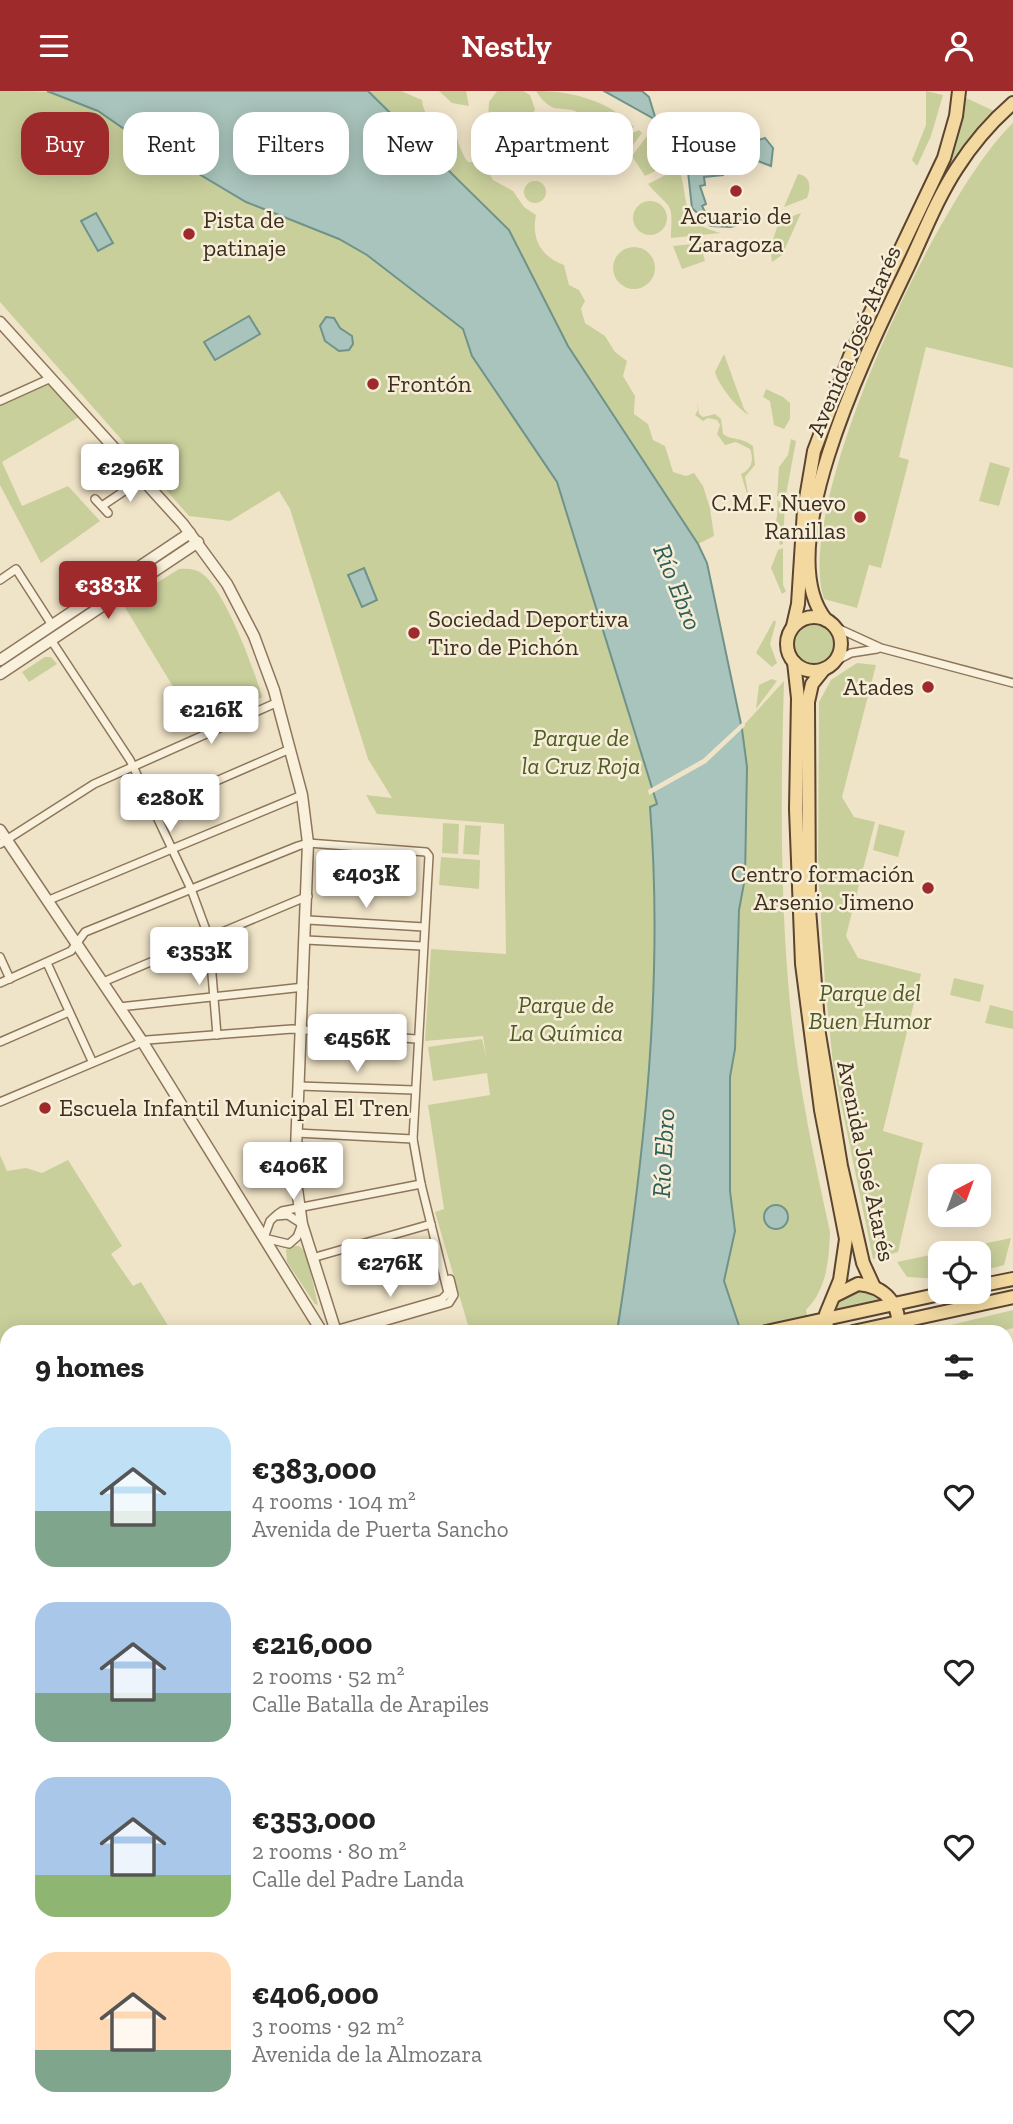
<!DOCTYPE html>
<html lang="en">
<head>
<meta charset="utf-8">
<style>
	body { margin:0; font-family:"Zilla Slab",serif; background:#f2f2f2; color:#222; height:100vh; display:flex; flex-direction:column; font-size:26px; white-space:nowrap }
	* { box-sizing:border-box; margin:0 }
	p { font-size:23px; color:#767676 }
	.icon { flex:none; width:38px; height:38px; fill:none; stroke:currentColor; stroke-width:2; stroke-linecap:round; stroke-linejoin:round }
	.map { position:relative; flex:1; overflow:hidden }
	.sheet { position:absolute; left:0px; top:1234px; width:1013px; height:800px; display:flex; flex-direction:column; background:#fff; border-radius:21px 21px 0 0; box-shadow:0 4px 18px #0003 }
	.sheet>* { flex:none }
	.banner { position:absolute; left:21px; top:21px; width:971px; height:63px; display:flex; gap:14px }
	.needle { width:46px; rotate:41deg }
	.controls { position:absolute; left:928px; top:1073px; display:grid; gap:14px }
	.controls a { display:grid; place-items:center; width:63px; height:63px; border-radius:14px; background:#fff; box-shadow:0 4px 18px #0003; font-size:35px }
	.price { position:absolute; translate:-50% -60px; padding:0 16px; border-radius:7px; background:#fff; color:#222; font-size:23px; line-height:46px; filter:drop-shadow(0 2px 4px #0008) }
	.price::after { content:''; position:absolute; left:50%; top:42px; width:21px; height:16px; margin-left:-10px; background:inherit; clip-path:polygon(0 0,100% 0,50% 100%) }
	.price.selected { background:#9e2a2b; color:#fff }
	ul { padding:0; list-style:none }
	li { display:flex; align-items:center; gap:21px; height:175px; padding:0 35px }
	li span { display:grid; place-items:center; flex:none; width:196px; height:140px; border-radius:21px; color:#555 }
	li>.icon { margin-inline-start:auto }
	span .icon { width:84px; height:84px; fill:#fffc; stroke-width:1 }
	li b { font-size:30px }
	h2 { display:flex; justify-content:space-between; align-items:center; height:84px; padding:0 35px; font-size:30px }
	.chip { padding:0 24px; border-radius:21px; background:#fff; box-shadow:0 4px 18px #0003; font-size:24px; line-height:63px }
	.chip.selected { background:#9e2a2b; color:#fff }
	header { display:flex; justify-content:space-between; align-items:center; height:91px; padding:0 35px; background:#9e2a2b; color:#fff; font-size:32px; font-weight:600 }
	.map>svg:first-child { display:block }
</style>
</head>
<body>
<header><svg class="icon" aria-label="menu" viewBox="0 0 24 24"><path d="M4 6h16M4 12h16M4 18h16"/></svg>Nestly<svg class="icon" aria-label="person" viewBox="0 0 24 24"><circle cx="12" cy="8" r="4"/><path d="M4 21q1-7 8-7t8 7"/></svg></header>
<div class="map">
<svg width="1013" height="2033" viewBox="0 0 1013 2033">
	<rect width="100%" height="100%" fill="#f0e4c8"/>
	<!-- green -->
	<g fill="#c9cf9b">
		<path d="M0 0C15 0 34 0 49 1 98 13 133 49 179 67L184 65 246 111 339 148 367 164 463 238 472 265 557 391 657 713 650 717C664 891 644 1068 617 1241H470L435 1121 444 1118 428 1014 490 1004 487 982 433 990 428 956 482 948 486 965 483 945 425 950 431 858 506 863 504 733 377 723 366 704 392 707 368 668 290 418 279 400 230 430 189 425 0 211Z"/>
		<path d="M368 0H401L422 9C424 26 434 37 452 36 459 48 459 60 468 71H483L493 89 513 100 524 116 536 124C531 147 541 166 564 174L569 194 579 199 585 210 581 218 585 232 605 245 615 261 627 270 623 285 635 305 634 323 648 333 653 349 665 355 673 381 686 385 694 382 703 395 710 417 714 445 698 453 568 255 509 139Z"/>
		<polygon points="439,0 466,0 469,15 452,12"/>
		<polygon points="497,0 523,0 530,4 535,18 529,31 511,41 492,34 488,28 489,11"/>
		<path d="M536 0C572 0 608 9 634 36L599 52C594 43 593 34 585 26 565 9 555 30 536 0Z"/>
		<polygon points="926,0 943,4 931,45 917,75 912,69 926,34"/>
		<polygon points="964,6 994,20 965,56 933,112 929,109"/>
		<circle cx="564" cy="50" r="21"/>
		<polygon points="752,30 753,34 702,59 699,51"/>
		<path d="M1013 32V277L926 256 899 366 909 369 881 477 869 474 857 517 824 508C792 413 941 99 1013 32Z"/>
		<polygon points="639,39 642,42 627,62 604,55"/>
		<polygon points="650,41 667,52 692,59 690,63 645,85 632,65"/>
		<path d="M679 77C690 111 678 131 721 142L671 147C673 108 671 120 648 93Z"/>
		<path d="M798 83C811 85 811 97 807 107L784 116Z"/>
		<circle cx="535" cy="101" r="11"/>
		<circle cx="650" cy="127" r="17"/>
		<polygon points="801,122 782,164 772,171 770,158 779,130"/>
		<polygon points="722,150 723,155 703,163 705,170 682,178 673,155"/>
		<circle cx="634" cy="177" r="21"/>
		<path d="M724 263 744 318 749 324C737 318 718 293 715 281Z"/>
		<polygon points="50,292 79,326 2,371 22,415 68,395 100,430 41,472 0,394 0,314"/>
		<polygon points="766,298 783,306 790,312 790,328 784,338 774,334 770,310 763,306"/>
		<path d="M697 308 699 323 703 326 715 323 721 328 723 343C730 349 742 346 753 355L755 374 745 386 750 413 741 383C752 378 754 369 750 358L736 351 725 354 717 343 720 334 717 329 708 327 703 330 695 324 698 319Z"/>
		<polygon points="791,348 796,350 785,409 777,405 779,376 788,364"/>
		<polygon points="990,371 1010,377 999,415 979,410"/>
		<path d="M777 409 785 413 783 453 780 454C771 429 780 430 777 409Z"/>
		<polygon points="783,457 783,494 786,500 782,503 771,477 778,459"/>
		<path d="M179 478C188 477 198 478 205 485 226 504 254 577 262 606L198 637 123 513Z"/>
		<polygon points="774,529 776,531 770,553 777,572 772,576 756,562"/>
		<circle cx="813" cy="554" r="21"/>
		<polygon points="45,566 51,566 57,573 29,591 22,581"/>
		<polygon points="857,572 876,574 842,706 854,726 875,731 846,845 858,867 921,883 883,1040 923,1052 898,1161 873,1168 833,973 825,893 818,779 819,611 831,589"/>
		<polygon points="772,588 777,590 756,618 759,594"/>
		<path d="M784 590C781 690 780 789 788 889 794 973 812 1058 830 1141 829 1169 827 1198 806 1219L810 1241H741L724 1190 735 1140 730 1100V985L735 958 739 819 745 787 742 636Z"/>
		<polygon points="443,732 459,733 458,763 442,762"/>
		<polygon points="879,733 905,740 898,766 873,759"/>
		<polygon points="465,734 481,735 479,764 463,763"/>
		<polygon points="441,766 480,769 479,798 439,794"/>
		<polygon points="954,887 984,894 980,911 950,904"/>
		<polygon points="990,914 1013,920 1013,938 985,932"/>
		<polygon points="0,1064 7,1080 26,1077 42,1082 68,1069 122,1155 111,1163 133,1195 141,1191 172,1241 7,1241 7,1351 0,1360"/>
		<polygon points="1011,1147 1004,1174 978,1181 978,1162 940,1162 940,1188 907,1186 897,1171"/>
		<polygon points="291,1155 299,1155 306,1161 318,1214 315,1213 287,1171 286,1159"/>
		<path d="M865 1200 884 1210 834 1219C841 1207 851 1200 865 1200Z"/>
		<polygon points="1013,1219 1013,1237 997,1241 922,1241"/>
		<polygon points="1006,1555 1013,1566 1013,1941 1006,1934"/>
		<polygon points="0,1811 7,1813 7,1872 0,1873"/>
	</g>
	<!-- water -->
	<g fill="#a9c4bc" stroke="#6f938a" stroke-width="2">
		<path d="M47 0H368L509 139 568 255 698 453 707 472 742 638 747 676 745 787 739 819 735 958 730 986V1100L735 1140 724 1190 741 1241H617C644 1068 664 891 650 716L657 713 557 391 472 265 463 238 367 164 339 148 246 111 199 83 184 65 179 67 146 53 98 20Z"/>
		<polygon points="604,0 642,0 649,6 656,29"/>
		<polygon points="765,47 773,57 771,75 750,67 749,71 724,72 723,84 704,86 705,94 700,95 706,113 702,115 706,123 710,121 714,131 756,123 758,127 731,136 711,135 692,117 688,81 718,62"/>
		<polygon points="96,122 113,152 98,160 81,130"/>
		<polygon points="249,225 260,243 215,269 204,251"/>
		<polygon points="326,226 334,227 340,237 352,245 353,253 349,259 339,260 325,250 320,235"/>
		<polygon points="364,477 377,509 362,516 348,484"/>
		<circle cx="776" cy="1126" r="12"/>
		<polygon points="1006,1934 1013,1941 1013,2033 980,2033 974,2027 1006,2026"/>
	</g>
	<!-- pier -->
	<polygon fill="#f0e4c8" points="744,630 745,635 706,672 649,704 648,699 703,668"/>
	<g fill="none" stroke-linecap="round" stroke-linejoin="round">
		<defs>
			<g id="minor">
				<polyline points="0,310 51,287"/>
				<polyline points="95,408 108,422"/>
				<polyline points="102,415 142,388"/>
				<polyline points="0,489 16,478 52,534"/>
				<polyline points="835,536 881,557 1013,592"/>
				<polyline points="51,549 130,669 191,798 209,847 217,944"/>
				<polyline points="834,571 851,562 877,558"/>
				<polyline points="154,717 290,658"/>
				<polyline points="0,753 94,693 278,611"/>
				<polyline points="49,809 302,704"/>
				<polyline points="308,829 424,836"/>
				<polyline points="306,849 422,855"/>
				<polyline points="0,866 10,888"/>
				<polyline points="47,872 92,970"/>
				<polyline points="103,891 308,805"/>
				<polyline points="0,892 71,860 85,841 298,755 308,752 426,761 429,765 413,1048 421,1093 448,1202 442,1208 335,1239"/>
				<polyline points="119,916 304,896"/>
				<polyline points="0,951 69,921"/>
				<polyline points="299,995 414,999"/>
				<polyline points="0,1011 147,949 292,938 416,948"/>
				<polyline points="296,1042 413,1048"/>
				<path d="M276 1125 288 1124 302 1133 297 1146 289 1153 264 1147 270 1130C274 1126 277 1123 282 1120L421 1093"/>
				<polyline points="312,1167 431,1133"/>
				<polyline points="349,1241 449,1212 454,1204 450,1188"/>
				<polyline points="0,1483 7,1471"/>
				<polyline points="0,1673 7,1676"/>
				<polyline points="0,1882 7,1880"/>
				<polyline points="135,2026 138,2033"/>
				<polyline points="264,2026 270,2033"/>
				<polyline points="310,2026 310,2033"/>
				<polyline points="342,2026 346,2033"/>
				<polyline points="636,2026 640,2033"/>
				<polyline points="814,2026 817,2033"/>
				<polyline points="877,2026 879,2033"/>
				<polyline points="903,2026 910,2033"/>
				<polyline points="227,2033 233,2026"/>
				<polyline points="778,2033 791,2026"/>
			</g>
			<g id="tertiary">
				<polyline points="0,231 183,433 227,493 254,545 274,599 302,704 308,752 295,1084 302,1133 336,1241"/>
				<polyline points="0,569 190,442"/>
				<polyline points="0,583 198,451"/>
				<polyline points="0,739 142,950 322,1241"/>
				<polyline points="404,2026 408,2033"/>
			</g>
			<g id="secondary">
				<polyline points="0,1381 7,1372"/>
				<polyline points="1006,1526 1013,1537"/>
			</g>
			<g id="primary">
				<circle cx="814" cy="553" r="27"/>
				<path d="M826 529C768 458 871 253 905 182 922 147 936 109 957 77 973 52 991 31 1013 12"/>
				<polyline points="793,535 798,513 804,419 814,360 850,265 944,67 956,25 959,0"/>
				<polyline points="794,571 798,607 796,718 802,873 821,1019 846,1148 840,1189 826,1223 827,1241"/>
				<polyline points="824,578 812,593 808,611 809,818 819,943 841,1075 863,1172 874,1196"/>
				<polyline points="978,1195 1013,1188"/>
				<path d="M834 1205 858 1193C884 1195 903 1214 897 1241"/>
				<polyline points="766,1241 954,1200"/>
				<polyline points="853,1241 1013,1206"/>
				<polyline points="0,1511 7,1515"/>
				<polyline points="0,1524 7,1529"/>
				<polyline points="0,1603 7,1592"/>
				<polyline points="0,1622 7,1612"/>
				<polyline points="942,2026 948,2033"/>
			</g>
		</defs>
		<!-- minor casing -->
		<use href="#minor" stroke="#8d765c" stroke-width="10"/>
		<!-- tertiary casing -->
		<use href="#tertiary" stroke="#8d765c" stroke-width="13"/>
		<!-- secondary casing -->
		<use href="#secondary" stroke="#6f573f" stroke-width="14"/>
		<!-- primary casing -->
		<use href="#primary" stroke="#5b4430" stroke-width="16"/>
		<!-- minor -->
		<use href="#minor" stroke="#faf1dc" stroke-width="7"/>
		<!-- tertiary -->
		<use href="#tertiary" stroke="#faf1dc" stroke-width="10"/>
		<!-- secondary -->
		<use href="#secondary" stroke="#faf1dc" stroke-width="10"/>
		<!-- primary -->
		<use href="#primary" stroke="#f3d9a0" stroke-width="12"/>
	</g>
	<!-- markers -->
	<g fill="#9e2a2b" stroke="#f7eed8" stroke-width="2.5">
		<circle cx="736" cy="100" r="7"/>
		<circle cx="189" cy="143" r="7"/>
		<circle cx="373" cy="293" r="7"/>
		<circle cx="860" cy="426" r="7"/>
		<circle cx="414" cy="542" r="7"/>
		<circle cx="928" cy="596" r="7"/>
		<circle cx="928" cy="797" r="7"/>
		<circle cx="45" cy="1017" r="7"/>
	</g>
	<g text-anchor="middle" stroke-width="5" stroke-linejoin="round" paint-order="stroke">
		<!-- poi labels -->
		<g font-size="24" fill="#3d2e20" stroke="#f7eed8" text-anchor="start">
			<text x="736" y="133" text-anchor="middle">Acuario de<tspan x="736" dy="28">Zaragoza</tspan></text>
			<text x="203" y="137">Pista de<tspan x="203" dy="28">patinaje</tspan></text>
			<text x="387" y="301">Frontón</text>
			<text x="846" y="420" text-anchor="end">C.M.F. Nuevo<tspan x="846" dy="28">Ranillas</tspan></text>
			<text x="428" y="536">Sociedad Deportiva<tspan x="428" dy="28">Tiro de Pichón</tspan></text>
			<text x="914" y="604" text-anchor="end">Atades</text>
			<text x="914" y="791" text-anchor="end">Centro formación<tspan x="914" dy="28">Arsenio Jimeno</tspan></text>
			<text x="59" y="1025">Escuela Infantil Municipal El Tren</text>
		</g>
		<!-- street labels -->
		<g font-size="24" fill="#3d2e20" stroke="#f7eed8">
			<text transform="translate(854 250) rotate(-67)" y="8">Avenida José Atarés</text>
			<text transform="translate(866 1070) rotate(78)" y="8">Avenida José Atarés</text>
		</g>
		<!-- park labels -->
		<g font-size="24" font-style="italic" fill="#4d5a26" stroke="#f7eed8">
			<text x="581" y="655">Parque de<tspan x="581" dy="28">la Cruz Roja</tspan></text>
			<text x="870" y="910">Parque del<tspan x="870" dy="28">Buen Humor</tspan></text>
			<text x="566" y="922">Parque de<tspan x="566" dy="28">La Química</tspan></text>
		</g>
		<!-- water labels -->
		<g font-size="26" font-style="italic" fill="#2f5d5a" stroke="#f7eed8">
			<text transform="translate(678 496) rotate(68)" y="9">Río Ebro</text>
			<text transform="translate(663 1062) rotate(-87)" y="9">Río Ebro</text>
		</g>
	</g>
</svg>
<div class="controls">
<a><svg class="needle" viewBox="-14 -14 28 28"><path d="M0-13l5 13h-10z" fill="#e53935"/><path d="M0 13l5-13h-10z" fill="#767676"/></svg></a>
<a><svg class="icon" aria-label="locate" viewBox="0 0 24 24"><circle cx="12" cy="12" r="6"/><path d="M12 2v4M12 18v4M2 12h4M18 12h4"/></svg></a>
</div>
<b class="price" style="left:130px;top:413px">€296K</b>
<b class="price selected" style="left:108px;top:530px">€383K</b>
<b class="price" style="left:211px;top:655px">€216K</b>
<b class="price" style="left:170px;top:743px">€280K</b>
<b class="price" style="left:366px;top:819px">€403K</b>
<b class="price" style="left:199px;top:896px">€353K</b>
<b class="price" style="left:357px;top:983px">€456K</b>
<b class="price" style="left:293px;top:1111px">€406K</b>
<b class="price" style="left:390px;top:1208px">€276K</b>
<div class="banner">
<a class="chip selected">Buy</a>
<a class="chip">Rent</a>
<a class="chip">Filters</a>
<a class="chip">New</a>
<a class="chip">Apartment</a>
<a class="chip">House</a>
</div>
<section class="sheet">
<h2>9 homes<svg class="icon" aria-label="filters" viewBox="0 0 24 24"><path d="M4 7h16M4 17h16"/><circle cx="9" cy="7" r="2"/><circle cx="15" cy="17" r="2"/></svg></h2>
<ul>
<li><span style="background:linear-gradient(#bfe0f5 60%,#7fa58c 0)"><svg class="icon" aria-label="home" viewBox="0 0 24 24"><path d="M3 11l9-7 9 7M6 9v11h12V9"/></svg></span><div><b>€383,000</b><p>4 rooms · 104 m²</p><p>Avenida de Puerta Sancho</p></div><svg class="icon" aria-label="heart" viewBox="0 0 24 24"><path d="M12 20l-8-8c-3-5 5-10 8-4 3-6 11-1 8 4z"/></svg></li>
<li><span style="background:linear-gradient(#a9c7e8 65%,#7fa58c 0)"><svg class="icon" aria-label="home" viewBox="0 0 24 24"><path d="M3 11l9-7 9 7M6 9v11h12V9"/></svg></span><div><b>€216,000</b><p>2 rooms · 52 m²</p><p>Calle Batalla de Arapiles</p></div><svg class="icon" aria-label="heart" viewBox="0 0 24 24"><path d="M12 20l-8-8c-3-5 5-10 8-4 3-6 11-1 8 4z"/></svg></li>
<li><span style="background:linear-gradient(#a9c7e8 70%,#8fb573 0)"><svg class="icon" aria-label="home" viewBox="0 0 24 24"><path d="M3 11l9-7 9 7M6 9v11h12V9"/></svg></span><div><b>€353,000</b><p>2 rooms · 80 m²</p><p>Calle del Padre Landa</p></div><svg class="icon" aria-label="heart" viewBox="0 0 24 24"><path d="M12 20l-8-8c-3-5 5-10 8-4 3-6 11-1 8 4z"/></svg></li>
<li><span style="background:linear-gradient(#ffd9b3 70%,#7fa58c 0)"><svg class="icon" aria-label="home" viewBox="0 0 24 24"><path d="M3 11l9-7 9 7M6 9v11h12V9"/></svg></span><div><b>€406,000</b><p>3 rooms · 92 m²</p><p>Avenida de la Almozara</p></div><svg class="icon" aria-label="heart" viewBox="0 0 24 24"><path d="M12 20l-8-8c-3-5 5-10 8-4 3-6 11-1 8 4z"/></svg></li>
</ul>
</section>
</div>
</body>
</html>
